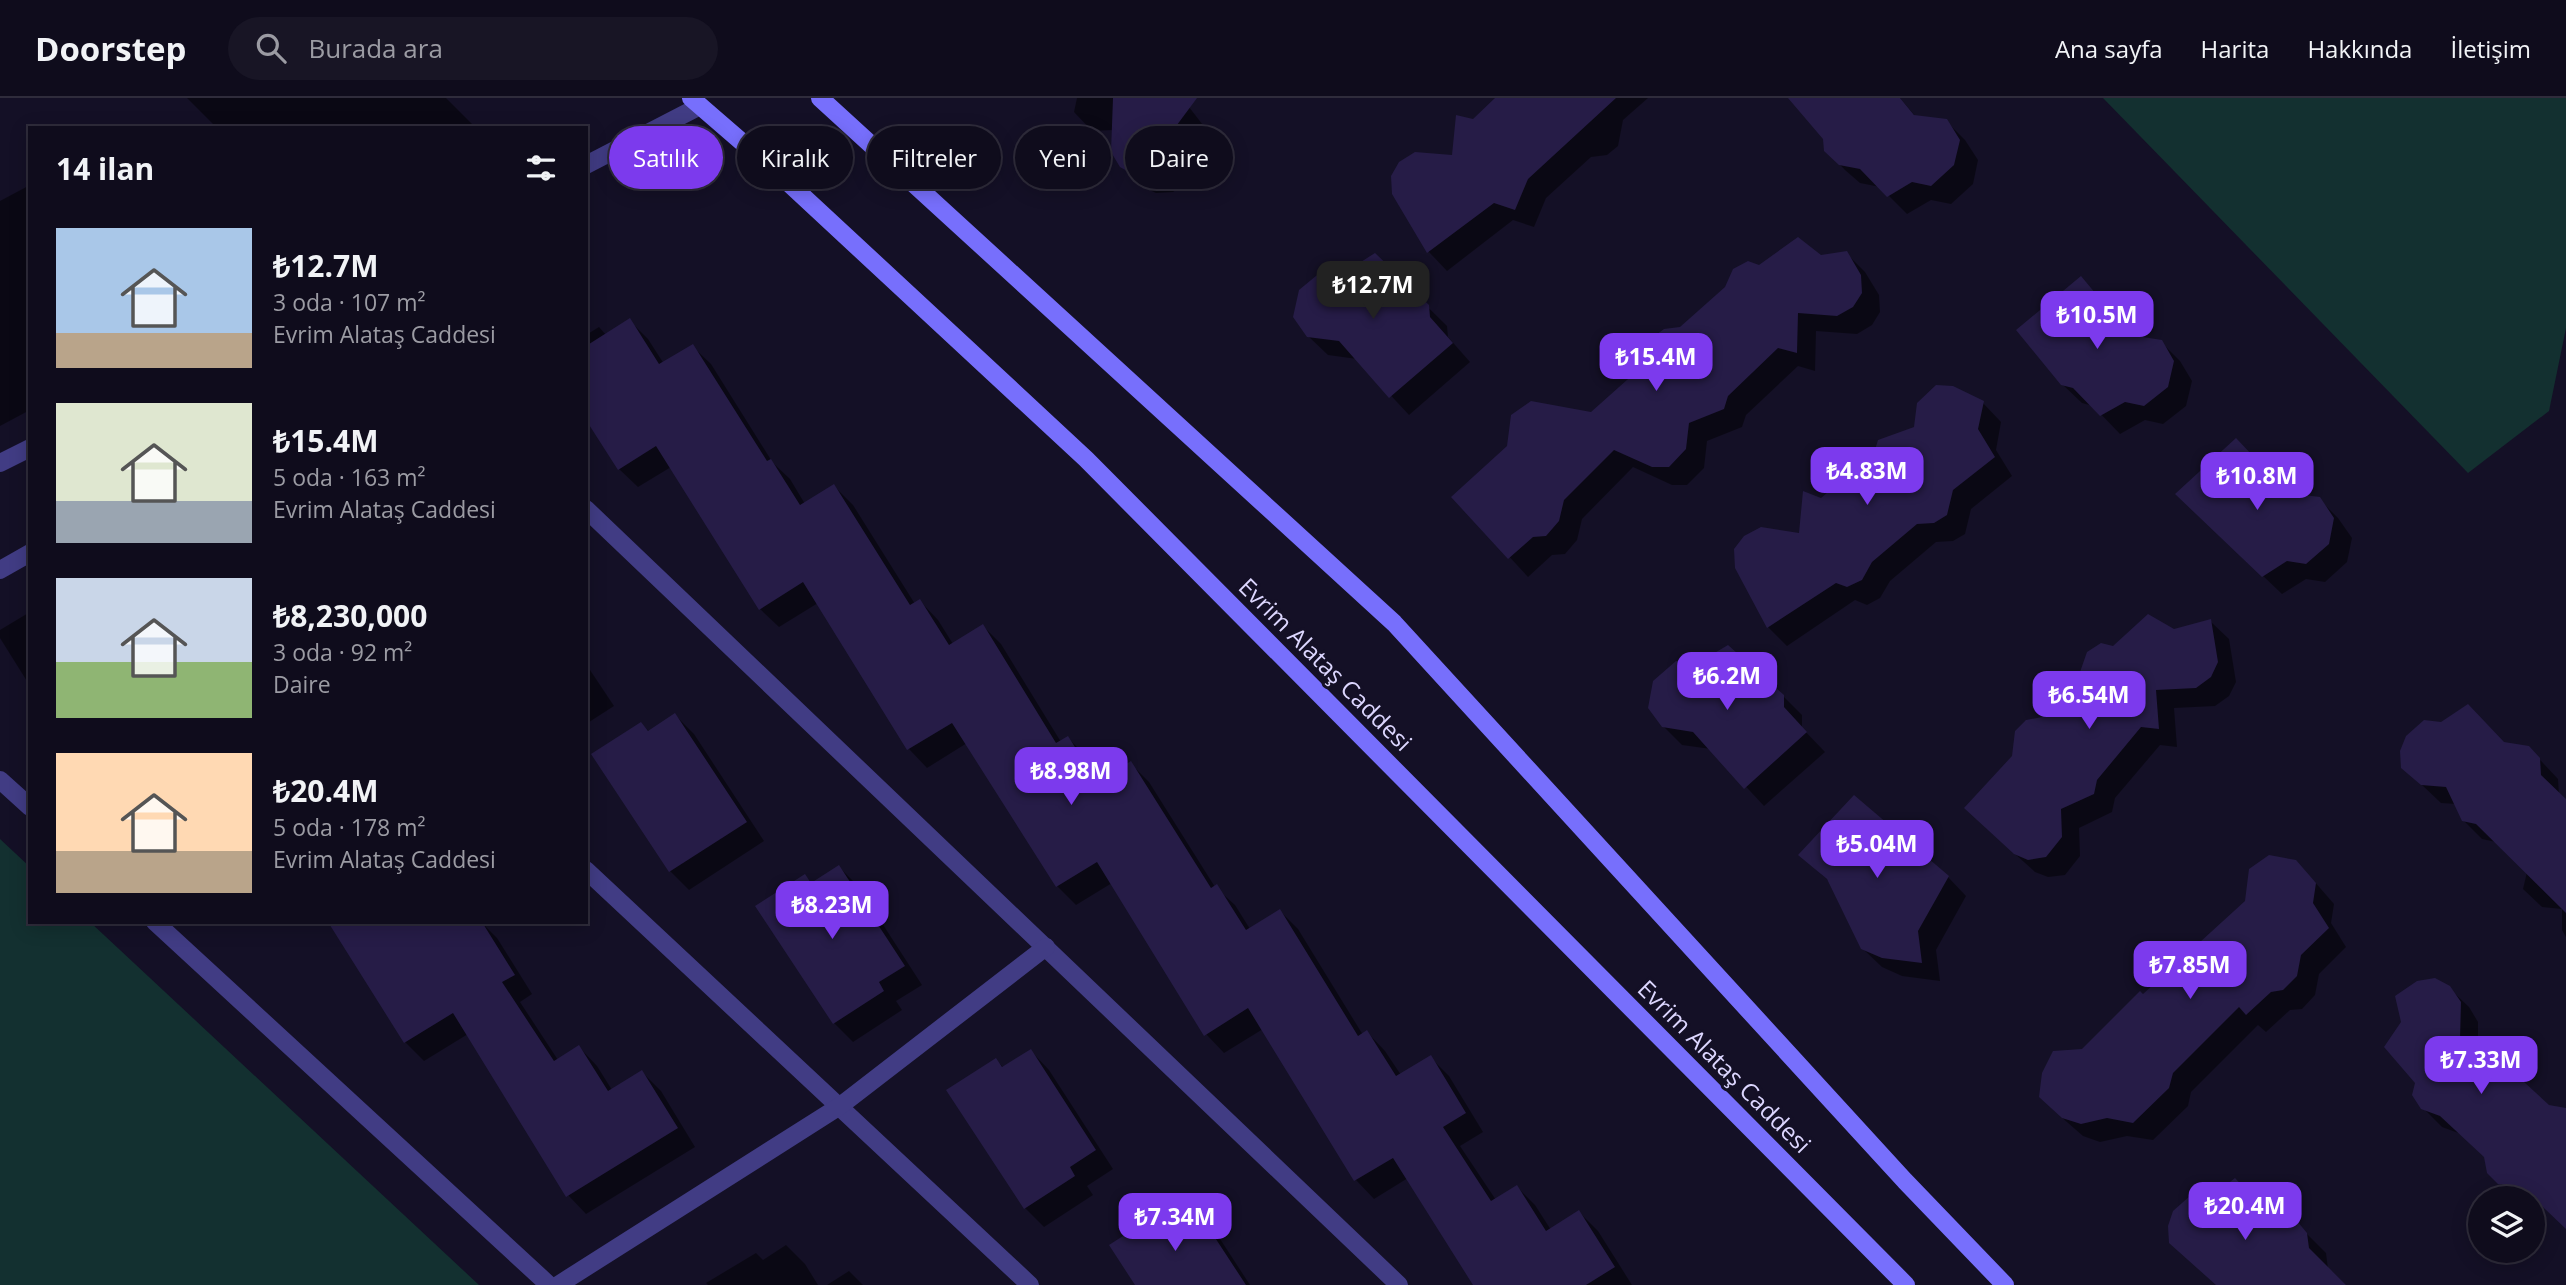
<!DOCTYPE html>
<html lang="tr">
<head>
<meta charset="utf-8">
<style>
	body { margin:0; font-family:"Open Sans",sans-serif; background:#181525; color:#f1f3f6; height:100vh; display:flex; flex-direction:column; font-size:26px; white-space:nowrap }
	* { box-sizing:border-box; margin:0 }
	p { font-size:23px; color:#9b9ba3 }
	.icon { flex:none; width:38px; height:38px; fill:none; stroke:currentColor; stroke-width:2; stroke-linecap:round; stroke-linejoin:round }
	.map { position:relative; flex:1; overflow:hidden }
	.side { position:absolute; left:28px; top:28px; width:560px; height:798px; display:flex; flex-direction:column; background:#0f0c1c; border-radius:0px; box-shadow:0 4px 18px #0003,0 0 0 2px #2f2c3b }
	.side>* { flex:none }
	.top-card { position:absolute; left:609px; top:28px; width:665px; height:63px; display:flex; gap:14px }
	.tools { position:absolute; left:2468px; top:1088px; display:grid; gap:14px }
	.tools a { display:grid; place-items:center; width:77px; height:77px; border-radius:50%; background:#0f0c1c; box-shadow:0 4px 18px #0003,0 0 0 2px #2f2c3b; font-size:35px }
	.price { position:absolute; translate:-50% -60px; padding:0 16px; border-radius:14px; background:#7c3aed; color:#fff; font-size:23px; line-height:46px; filter:drop-shadow(0 2px 4px #0008) }
	.price::after { content:''; position:absolute; left:50%; top:42px; width:21px; height:16px; margin-left:-10px; background:inherit; clip-path:polygon(0 0,100% 0,50% 100%) }
	.price.current { background:#222; color:#fff }
	ul { padding:0; list-style:none }
	li { display:flex; align-items:center; gap:21px; height:175px; padding:0 28px }
	li span { display:grid; place-items:center; flex:none; width:196px; height:140px; border-radius:0px; color:#555 }
	li>.icon { margin-inline-start:auto }
	span .icon { width:84px; height:84px; fill:#fffc; stroke-width:1 }
	li b { font-size:30px }
	h2 { display:flex; justify-content:space-between; align-items:center; height:84px; padding:0 28px; font-size:30px }
	.chip { padding:0 24px; border-radius:32px; background:#0f0c1c; box-shadow:0 4px 18px #0003,0 0 0 2px #2f2c3b; font-size:24px; line-height:63px }
	.chip.current { background:#7c3aed; color:#fff }
	header { display:flex; align-items:center; gap:42px; box-sizing:border-box; height:98px; padding:0 35px; background:#0f0c1c; border-bottom:2px solid #2f2c3b }
	header strong { font-size:33px }
	nav { display:flex; gap:38px; margin-inline-start:auto; font-size:24px }
	.search { width:490px; height:63px; background:#181525; display:flex; align-items:center; gap:18px; box-sizing:border-box; padding:0 24px; border-radius:38px; color:#9b9ba3; font-size:26px }
	.map>svg:first-child { display:block }
</style>
</head>
<body>
<header>
<strong>Doorstep</strong>
<div class="search"><svg class="icon" aria-label="search" viewBox="0 0 24 24"><circle cx="10" cy="10" r="6"/><path d="M15 15l6 6"/></svg>Burada ara</div>
<nav><a>Ana sayfa</a><a>Harita</a><a>Hakkında</a><a>İletişim</a></nav>
</header>
<div class="map">
<svg width="2566" height="1187" viewBox="0 0 2566 1187">
	<rect width="100%" height="100%" fill="#141026"/>
	<!-- green -->
	<g fill="#133030">
		<polygon points="2103,0 2566,0 2566,230 2549,313 2468,375"/>
		<polygon points="0,741 30,769 30,824 90,824 479,1187 0,1187"/>
	</g>
	<!-- shadow -->
	<g fill="#0007">
		<polygon points="187,0 446,0 476,30 217,30"/>
		<polygon points="1077,0 1182,0 1206,31 1189,55 1194,80 1173,94 1156,95 1141,88 1122,68 1113,32 1092,33 1074,14"/>
		<polygon points="1497,0 1648,0 1623,22 1618,48 1607,57 1591,59 1546,100 1534,129 1513,122 1447,173 1429,154 1394,96 1454,59 1474,23"/>
		<polygon points="1790,0 1900,0 1916,19 1946,23 1965,42 1978,62 1973,86 1951,106 1931,102 1907,116 1880,89 1860,85 1845,72 1826,52 1825,40"/>
		<polygon points="30,87 30,312 0,328 0,103"/>
		<polygon points="1846,155 1865,174 1879,197 1880,214 1872,227 1857,236 1816,233 1815,273 1798,268 1746,317 1742,329 1707,343 1704,370 1687,387 1672,387 1633,369 1582,421 1577,442 1565,456 1552,457 1528,479 1454,399 1592,315 1648,266 1681,231 1759,168"/>
		<polygon points="1375,157 1447,228 1448,239 1470,264 1409,317 1357,261 1328,257 1308,238 1342,178"/>
		<polygon points="2081,180 2133,239 2161,244 2180,263 2192,283 2186,308 2163,326 2145,322 2120,336 2093,308 2082,305 2062,286"/>
		<polygon points="629,222 648,241 664,266 692,248 711,266 773,365 790,381 805,406 834,388 853,407 915,506 920,503 938,522 953,546 983,528 1001,546 1061,644 1068,640 1087,659 1102,683 1130,665 1149,684 1215,789 1235,807 1250,831 1280,813 1298,831 1363,937 1367,934 1385,953 1401,977 1430,959 1449,978 1483,1034 1460,1048 1496,1102 1517,1089 1535,1107 1551,1132 1579,1114 1598,1133 1632,1187 1475,1187 1408,1080 1374,1101 1356,1082 1263,931 1224,955 1206,936 1112,785 1076,807 1057,788 967,645 927,670 909,651 818,505 779,529 760,511 671,369 638,389 619,371 586,318 586,237 599,229 606,237"/>
		<polygon points="1983,305 2001,324 1996,352 2012,378 1971,411 1965,436 1953,443 1936,444 1890,483 1880,500 1867,507 1855,502 1787,548 1768,529 1736,469 1801,437 1821,402"/>
		<polygon points="2289,397 2319,401 2338,420 2352,440 2347,464 2325,484 2306,481 2282,496 2196,414"/>
		<polygon points="30,514 30,588 0,540 0,532"/>
		<polygon points="2210,523 2229,541 2236,584 2229,598 2215,608 2174,610 2177,649 2160,647 2115,700 2112,714 2079,730 2080,758 2065,777 2048,779 2035,774 1985,729 2014,659 2043,620 2113,550"/>
		<polygon points="586,566 614,608 586,626"/>
		<polygon points="1783,598 1802,617 1802,630 1825,654 1764,708 1711,651 1682,647 1663,628"/>
		<polygon points="675,617 694,636 764,743 689,792 670,773 594,656 641,626 650,634"/>
		<polygon points="2505,646 2529,650 2558,681 2559,697 2566,703 2566,839 2562,832 2562,811 2542,809 2523,791 2527,774 2496,744 2482,741 2463,722 2456,706 2441,705 2403,669"/>
		<polygon points="1801,757 1948,779 1966,798 1936,852 1940,883 1902,878 1882,869 1862,850 1831,785"/>
		<polygon points="839,769 858,788 922,887 896,903 902,912 853,944 834,925 805,778 813,786"/>
		<polygon points="2314,783 2334,806 2331,825 2346,849 2319,876 2315,897 2302,911 2290,912 2266,934 2258,927 2191,994 2188,1008 2153,1042 2127,1038 2100,1044 2083,1038 2060,1018 2082,953 2143,898"/>
		<polygon points="330,824 481,824 497,840 532,896 520,904 558,962 579,949 597,968 612,992 642,974 661,993 695,1049 586,1116 568,1097 468,936 424,963 405,944"/>
		<polygon points="2449,890 2469,909 2478,924 2478,944 2499,944 2518,963 2516,979 2548,1008 2566,1015 2566,1129 2543,1108 2532,1106 2532,1101 2515,1101 2489,1074 2486,1060 2461,1036 2442,1029 2423,1010"/>
		<polygon points="1031,953 1049,972 1113,1071 1087,1088 1093,1097 1044,1129 1025,1110 996,962 1004,970"/>
		<polygon points="1193,1108 1211,1127 1250,1187 1137,1187 1159,1117 1166,1125"/>
		<polygon points="2272,1121 2296,1125 2326,1155 2328,1171 2344,1187 2227,1187"/>
		<polygon points="786,1147 805,1166 818,1187 708,1187 706,1185 756,1155 763,1162"/>
		<polygon points="849,1173 863,1187 827,1187"/>
	</g>
	<!-- building -->
	<g fill="#261c47">
		<polygon points="1113,0 1197,0 1171,35 1176,61 1154,76 1136,78 1120,69 1111,54"/>
		<polygon points="1495,0 1616,0 1528,81 1515,112 1494,105 1427,155 1392,96 1391,78 1399,64 1415,54 1452,57 1456,17 1473,21"/>
		<polygon points="1788,0 1900,0 1914,17 1947,21 1960,42 1954,67 1931,88 1912,84 1887,99 1860,71 1839,67 1824,53 1823,41"/>
		<polygon points="1798,139 1821,157 1847,153 1861,177 1862,195 1853,209 1837,218 1798,215 1797,255 1778,250 1728,298 1724,311 1689,325 1686,351 1669,369 1652,369 1614,352 1564,402 1559,423 1546,438 1533,439 1508,461 1451,399 1507,348 1511,317 1531,303 1591,314 1646,265 1652,240 1664,231 1680,229 1725,189 1733,171 1748,163 1759,167"/>
		<polygon points="1375,155 1429,207 1430,219 1453,245 1389,300 1339,243 1307,239 1293,219 1299,192 1322,173 1342,176"/>
		<polygon points="2081,178 2130,237 2162,242 2174,263 2168,289 2144,308 2125,304 2100,318 2073,290 2061,287 2016,232"/>
		<polygon points="630,220 659,266 693,246 767,363 771,361 800,407 834,386 910,507 920,501 949,547 983,526 1056,645 1068,638 1097,684 1131,663 1211,790 1217,786 1246,832 1280,811 1358,938 1367,932 1396,978 1431,957 1466,1015 1443,1029 1491,1103 1517,1087 1546,1133 1579,1112 1615,1169 1586,1187 1473,1187 1393,1060 1354,1083 1248,910 1204,938 1097,764 1056,789 952,625 907,652 803,484 759,512 656,348 618,372 586,322 586,248"/>
		<polygon points="1936,287 1953,288 1984,303 1978,331 1995,359 1953,392 1947,417 1934,425 1917,426 1872,464 1862,482 1847,489 1836,485 1767,530 1735,470 1734,451 1744,438 1761,429 1799,435 1803,393 1821,400 1874,355 1878,342 1914,329 1917,305"/>
		<polygon points="2236,340 2288,395 2320,399 2334,420 2329,446 2306,466 2287,463 2262,479 2175,396"/>
		<polygon points="2148,516 2174,531 2211,521 2218,564 2211,579 2196,590 2156,592 2159,631 2141,629 2097,682 2094,696 2061,711 2062,739 2046,759 2028,762 2014,756 1964,710 2012,658 2015,633 2026,622 2042,619 2080,574 2087,554 2101,545 2113,548"/>
		<polygon points="1728,547 1784,597 1784,609 1807,634 1744,691 1693,634 1662,629 1648,610 1653,583 1676,563 1696,566"/>
		<polygon points="2468,606 2504,644 2529,648 2540,660 2541,677 2566,701 2566,815 2476,726 2462,723 2446,689 2421,687 2401,670 2400,653 2406,638 2424,622 2441,624"/>
		<polygon points="675,615 747,724 669,774 591,656 641,624 648,633"/>
		<polygon points="1854,697 1949,778 1918,833 1922,865 1882,860 1861,851 1827,781 1798,757"/>
		<polygon points="2269,757 2296,762 2316,785 2313,805 2329,830 2301,857 2297,878 2283,892 2271,894 2246,917 2239,909 2173,975 2169,990 2133,1025 2107,1020 2081,1026 2062,1020 2039,999 2042,975 2053,953 2082,951 2140,893 2143,896 2245,803 2249,771"/>
		<polygon points="839,767 905,868 879,884 884,893 833,926 755,808 805,776 811,785"/>
		<polygon points="328,824 482,824 515,877 502,884 554,963 579,947 608,993 642,972 678,1030 566,1099 453,915 404,945"/>
		<polygon points="2435,880 2450,888 2461,904 2460,942 2500,942 2498,960 2549,1007 2566,1010 2566,1131 2523,1090 2498,1086 2487,1075 2484,1059 2440,1018 2421,1011 2412,997 2415,985 2384,949 2401,924 2395,898 2417,883"/>
		<polygon points="1031,951 1096,1052 1070,1069 1075,1078 1024,1111 946,992 996,960 1002,969"/>
		<polygon points="2235,1080 2271,1119 2297,1123 2307,1135 2309,1150 2346,1187 2216,1187 2169,1145 2168,1128 2173,1113 2191,1097 2211,1099"/>
		<polygon points="1193,1106 1246,1187 1135,1187 1109,1147 1159,1115 1165,1124"/>
	</g>
	<g fill="none" stroke-linecap="round" stroke-linejoin="round">
		<!-- service -->
		<g stroke="#413c84" stroke-width="18">
			<polyline points="586,411 1399,1187"/>
			<polyline points="0,472 30,455"/>
			<polyline points="0,682 30,709"/>
			<polyline points="586,772 1030,1187"/>
			<polyline points="155,824 549,1187"/>
			<polyline points="558,1187 840,1008 1046,849"/>
		</g>
		<!-- minor -->
		<g stroke="#413c84" stroke-width="18">
			<polyline points="586,67 700,8"/>
			<polyline points="0,365 30,350"/>
		</g>
		<!-- secondary -->
		<g stroke="#776ffc" stroke-width="18">
			<polyline points="691,0 780,77 1086,361 1906,1187"/>
			<polyline points="820,0 1394,525 1905,1083 2005,1187"/>
		</g>
	</g>
	<g text-anchor="middle" stroke-width="6" stroke-linejoin="round" paint-order="stroke">
		<!-- street labels -->
		<g font-size="24" fill="#dcd6fe" stroke="#141026">
			<text transform="translate(1325 567) rotate(45)" y="8">Evrim Alataş Caddesi</text>
			<text transform="translate(1724 969) rotate(45)" y="8">Evrim Alataş Caddesi</text>
		</g>
	</g>
</svg>
<div class="tools">
<a><svg class="icon" aria-label="layers" viewBox="0 0 24 24"><path d="M12 4l9 5-9 5-9-5zM3 14l9 5 9-5"/></svg></a>
</div>
<b class="price current" style="left:1373px;top:223px">₺12.7M</b>
<b class="price" style="left:2097px;top:253px">₺10.5M</b>
<b class="price" style="left:1656px;top:295px">₺15.4M</b>
<b class="price" style="left:1867px;top:409px">₺4.83M</b>
<b class="price" style="left:2257px;top:414px">₺10.8M</b>
<b class="price" style="left:1727px;top:614px">₺6.2M</b>
<b class="price" style="left:2089px;top:633px">₺6.54M</b>
<b class="price" style="left:1071px;top:709px">₺8.98M</b>
<b class="price" style="left:1877px;top:782px">₺5.04M</b>
<b class="price" style="left:832px;top:843px">₺8.23M</b>
<b class="price" style="left:2190px;top:903px">₺7.85M</b>
<b class="price" style="left:2481px;top:998px">₺7.33M</b>
<b class="price" style="left:2245px;top:1144px">₺20.4M</b>
<b class="price" style="left:1175px;top:1155px">₺7.34M</b>
<div class="top-card">
<a class="chip current">Satılık</a>
<a class="chip">Kiralık</a>
<a class="chip">Filtreler</a>
<a class="chip">Yeni</a>
<a class="chip">Daire</a>
</div>
<section class="side">
<h2>14 ilan<svg class="icon" aria-label="filters" viewBox="0 0 24 24"><path d="M4 7h16M4 17h16"/><circle cx="9" cy="7" r="2"/><circle cx="15" cy="17" r="2"/></svg></h2>
<ul>
<li><span style="background:linear-gradient(#a9c7e8 75%,#b9a48a 0)"><svg class="icon" aria-label="home" viewBox="0 0 24 24"><path d="M3 11l9-7 9 7M6 9v11h12V9"/></svg></span><div><b>₺12.7M</b><p>3 oda · 107 m²</p><p>Evrim Alataş Caddesi</p></div></li>
<li><span style="background:linear-gradient(#dfe7d0 70%,#9aa5b1 0)"><svg class="icon" aria-label="home" viewBox="0 0 24 24"><path d="M3 11l9-7 9 7M6 9v11h12V9"/></svg></span><div><b>₺15.4M</b><p>5 oda · 163 m²</p><p>Evrim Alataş Caddesi</p></div></li>
<li><span style="background:linear-gradient(#c9d6e8 60%,#8fb573 0)"><svg class="icon" aria-label="home" viewBox="0 0 24 24"><path d="M3 11l9-7 9 7M6 9v11h12V9"/></svg></span><div><b>₺8,230,000</b><p>3 oda · 92 m²</p><p>Daire</p></div></li>
<li><span style="background:linear-gradient(#ffd9b3 70%,#b9a48a 0)"><svg class="icon" aria-label="home" viewBox="0 0 24 24"><path d="M3 11l9-7 9 7M6 9v11h12V9"/></svg></span><div><b>₺20.4M</b><p>5 oda · 178 m²</p><p>Evrim Alataş Caddesi</p></div></li>
</ul>
</section>
</div>
</body>
</html>
